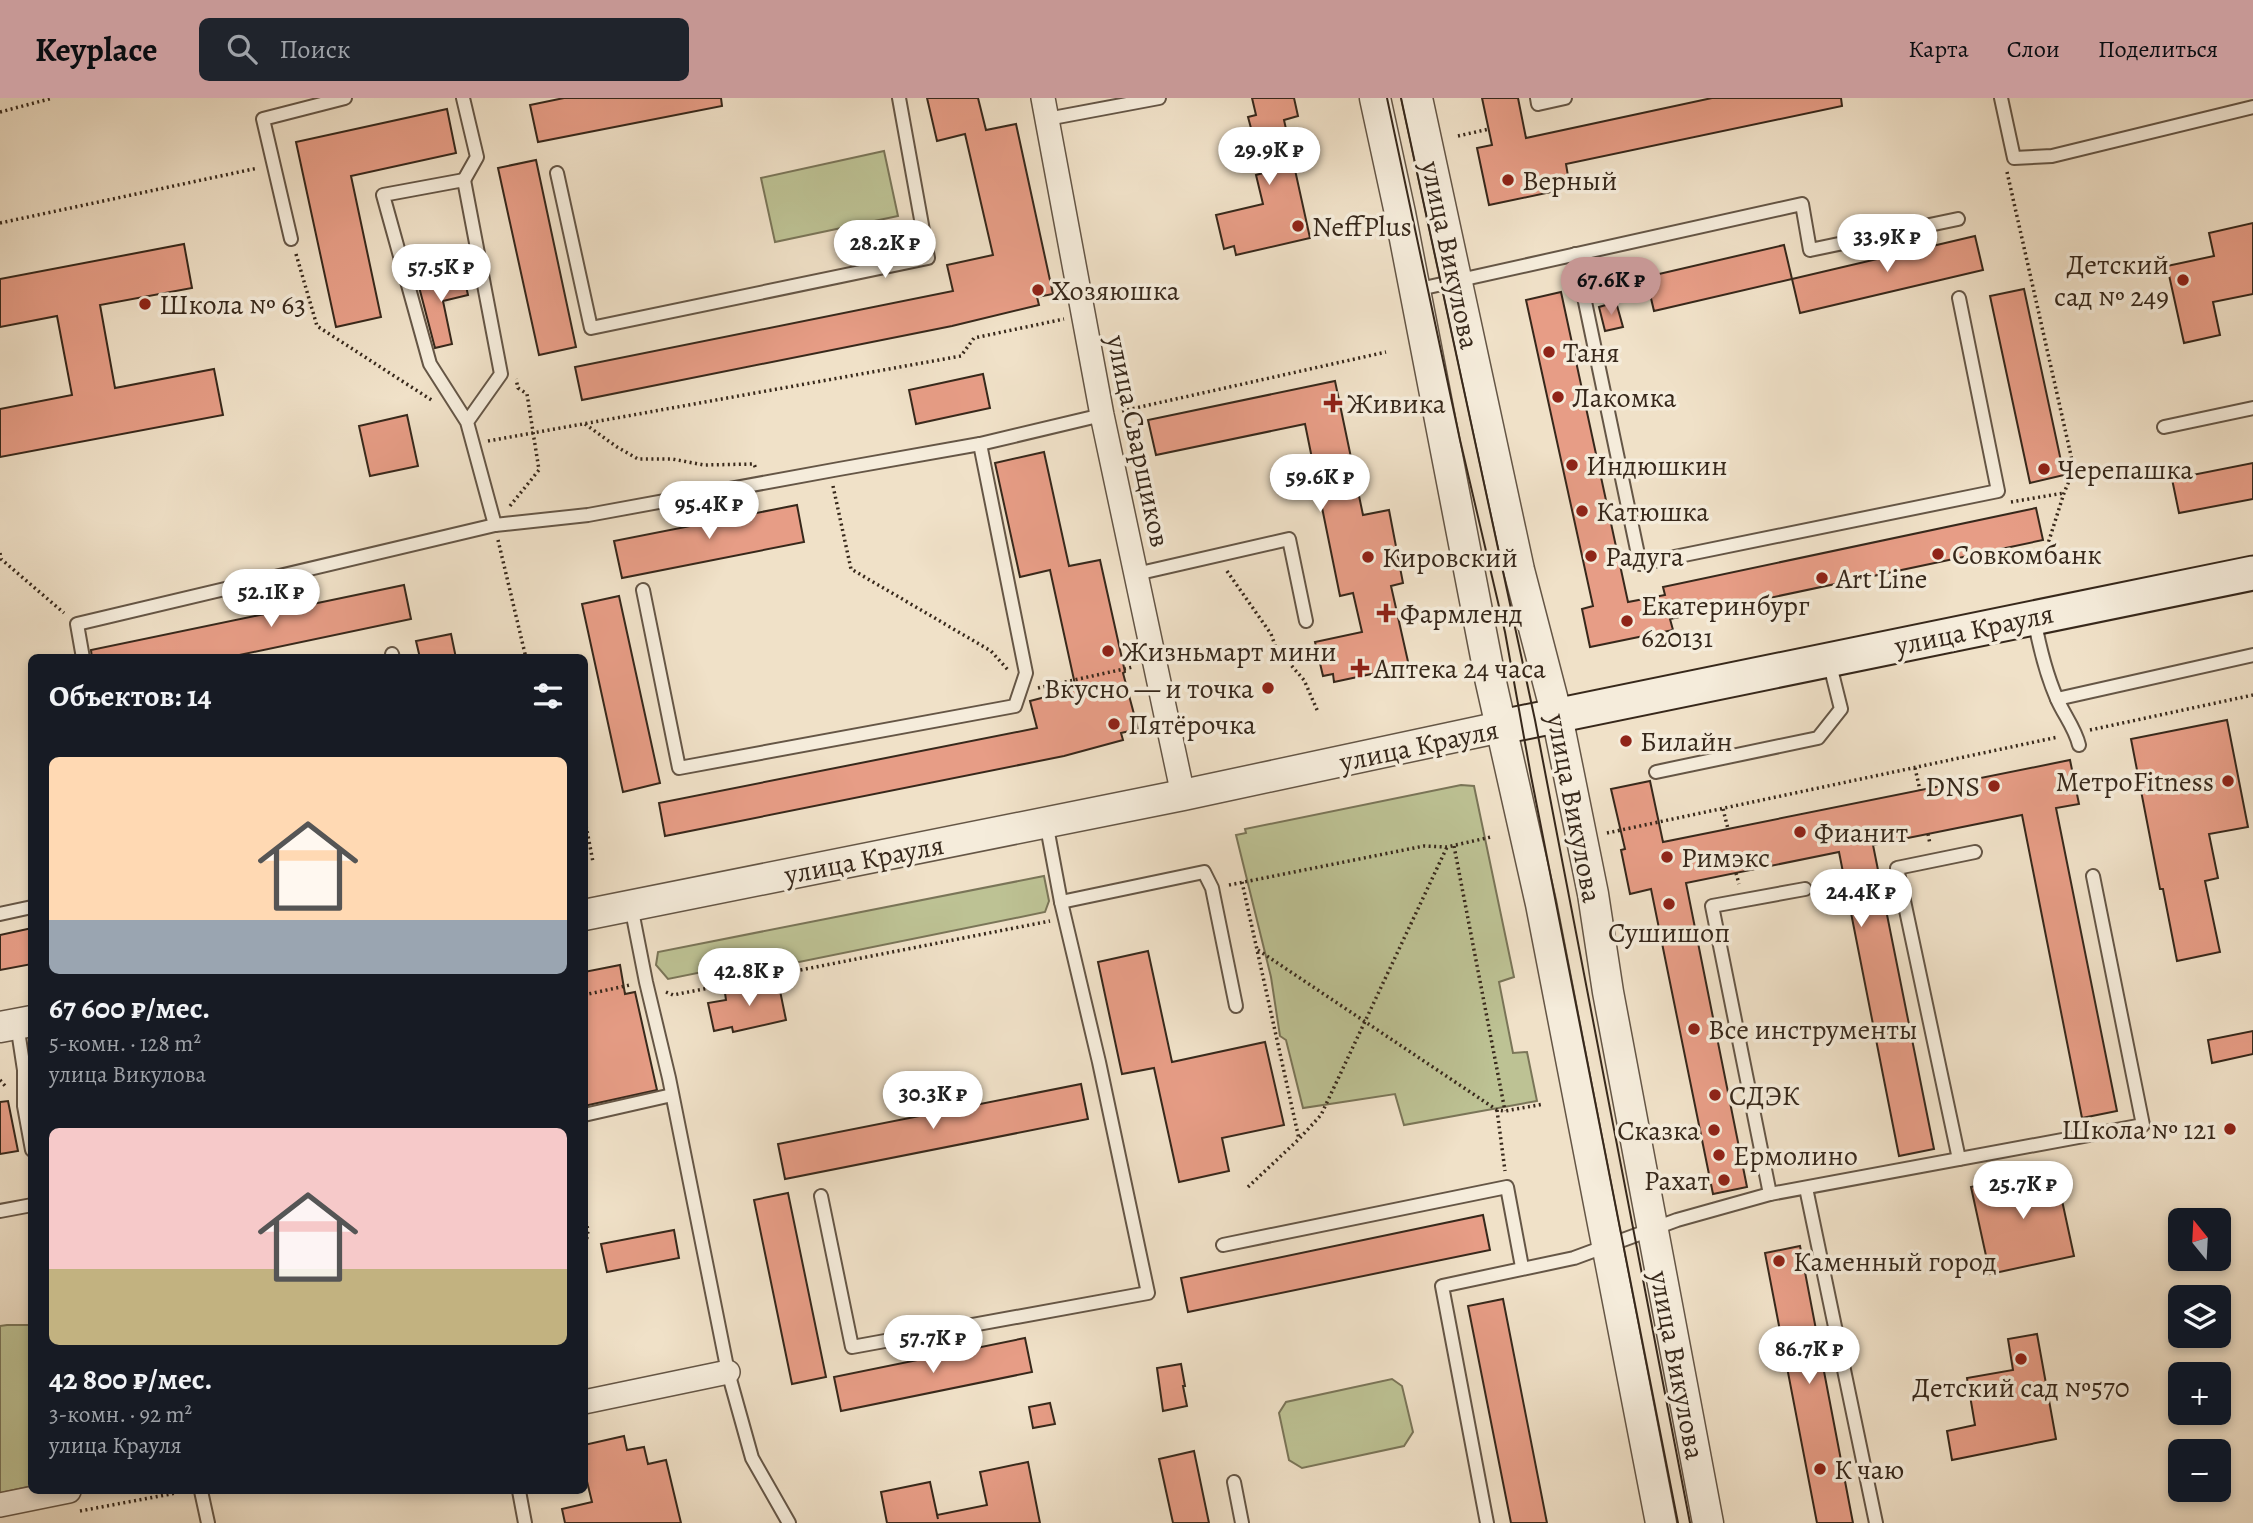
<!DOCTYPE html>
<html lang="ru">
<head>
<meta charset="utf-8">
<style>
	body { margin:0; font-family:Alegreya,serif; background:#20242c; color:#f1f3f6; height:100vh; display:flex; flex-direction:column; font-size:26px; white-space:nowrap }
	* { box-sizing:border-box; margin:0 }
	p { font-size:23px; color:#9ea1a6 }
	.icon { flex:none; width:38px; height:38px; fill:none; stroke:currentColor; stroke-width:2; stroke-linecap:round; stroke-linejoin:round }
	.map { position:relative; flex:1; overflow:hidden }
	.panel { position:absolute; left:28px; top:556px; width:560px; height:840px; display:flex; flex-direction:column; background:#171b24; border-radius:10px; box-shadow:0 4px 10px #0003 }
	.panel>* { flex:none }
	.needle { width:46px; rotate:342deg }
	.tools { position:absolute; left:2168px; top:1110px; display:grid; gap:14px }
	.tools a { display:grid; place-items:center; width:63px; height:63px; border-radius:10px; background:#171b24; box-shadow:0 4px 10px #0003; font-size:35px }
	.price { position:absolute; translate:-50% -60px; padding:0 16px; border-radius:24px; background:#fff; color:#222; font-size:23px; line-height:46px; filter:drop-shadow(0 2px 4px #0008) }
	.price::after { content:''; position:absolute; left:50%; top:42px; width:21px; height:16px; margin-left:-10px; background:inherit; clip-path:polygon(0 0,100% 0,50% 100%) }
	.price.selected { background:#c59692; color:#111 }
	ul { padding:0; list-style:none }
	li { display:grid; align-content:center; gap:14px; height:371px; padding:0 21px }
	li span { display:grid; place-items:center; height:217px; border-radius:10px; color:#555 }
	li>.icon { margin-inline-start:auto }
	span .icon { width:126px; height:126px; fill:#fffc; stroke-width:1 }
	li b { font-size:30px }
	h2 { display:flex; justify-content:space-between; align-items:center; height:84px; padding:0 21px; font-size:30px }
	header { display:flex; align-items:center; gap:42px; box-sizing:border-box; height:98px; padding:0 35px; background:#c59692; color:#111 }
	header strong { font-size:33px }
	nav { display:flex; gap:38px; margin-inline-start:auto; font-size:24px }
	.search { width:490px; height:63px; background:#20242c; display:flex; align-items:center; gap:18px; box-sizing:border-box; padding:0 24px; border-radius:10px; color:#9ea1a6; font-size:26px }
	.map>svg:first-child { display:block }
</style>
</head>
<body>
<header>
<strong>Keyplace</strong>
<div class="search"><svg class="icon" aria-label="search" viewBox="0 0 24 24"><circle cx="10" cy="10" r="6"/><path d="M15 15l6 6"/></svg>Поиск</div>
<nav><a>Карта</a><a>Слои</a><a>Поделиться</a></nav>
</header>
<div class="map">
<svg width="2253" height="1425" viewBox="0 0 2253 1425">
	<rect width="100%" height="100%" fill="#f0e1c8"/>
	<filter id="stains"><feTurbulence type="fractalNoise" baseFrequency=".00286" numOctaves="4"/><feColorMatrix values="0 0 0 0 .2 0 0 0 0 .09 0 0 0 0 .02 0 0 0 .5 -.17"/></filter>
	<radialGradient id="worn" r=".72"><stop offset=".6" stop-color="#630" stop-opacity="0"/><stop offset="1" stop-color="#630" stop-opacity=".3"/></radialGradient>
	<!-- green -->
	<g fill="#bdc294" stroke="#7a7558" stroke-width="2">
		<polygon points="884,53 898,118 775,144 761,80"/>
		<polygon points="1461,687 1474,688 1514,879 1499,884 1513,955 1527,954 1537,1003 1404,1027 1395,996 1303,1010 1286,942 1280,938 1271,879 1236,737 1246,735 1245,731"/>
		<polygon points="1044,778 1049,803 1045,814 755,873 732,868 668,881 656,867 658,854"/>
		<polygon points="7,1227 31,1227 32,1388 0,1395 0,1228"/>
		<polygon points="1392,1281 1402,1288 1413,1334 1404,1348 1302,1370 1289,1362 1279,1315 1286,1304"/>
	</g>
	<!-- building -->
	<g fill="#e79d86" stroke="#37281b" stroke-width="2">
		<polygon points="564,0 721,0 722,8 538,44 530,7"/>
		<polygon points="927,0 978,0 986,32 1016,26 1053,196 1037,199 1039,207 952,228 582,302 575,269 953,193 947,167 993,157 965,36 937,43"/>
		<polygon points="1252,0 1294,0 1298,18 1284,22 1310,140 1236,157 1234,148 1224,151 1216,117 1263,106 1256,77 1263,75 1248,19 1256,17"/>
		<polygon points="1482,0 1518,0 1526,40 1712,0 1841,0 1842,8 1566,66 1570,90 1489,107 1477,50 1492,47"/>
		<polygon points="447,11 456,55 351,78 381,219 336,229 296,44"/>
		<polygon points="536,62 576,249 539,257 498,70"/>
		<polygon points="2253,125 2253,196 2213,204 2220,237 2184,245 2167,168 2214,158 2209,135"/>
		<polygon points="1975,138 1983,172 1800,215 1792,181"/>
		<polygon points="184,146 192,190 100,207 115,290 214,271 223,317 0,359 0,311 72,297 57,218 0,229 0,181"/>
		<polygon points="1784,147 1792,181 1654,213 1646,179"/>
		<polygon points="463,175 468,197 443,203 452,246 435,250 418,185"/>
		<polygon points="2024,191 2064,377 2030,385 1990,198"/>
		<polygon points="1561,194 1628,504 1665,497 1663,489 2036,410 2043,442 1670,521 1673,532 1590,549 1582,511 1593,508 1526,202"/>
		<polygon points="1616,204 1623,229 1605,233 1599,209"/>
		<polygon points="983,276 990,310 916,326 909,292"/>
		<polygon points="1335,283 1363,417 1389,412 1403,485 1391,488 1409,568 1334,584 1333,576 1323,578 1315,544 1362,534 1353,495 1340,498 1305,326 1156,357 1148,322"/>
		<polygon points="407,317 418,368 370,378 359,328"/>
		<polygon points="1044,354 1069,468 1100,462 1125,574 1123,575 1138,631 1121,635 1123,642 1064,658 665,738 659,705 1037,630 1030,603 1076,591 1050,472 1020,479 995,365"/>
		<polygon points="2253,365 2253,401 2179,415 2172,381"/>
		<polygon points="797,407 804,444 622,480 614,443"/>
		<polygon points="404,487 411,521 225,560 92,560 91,552"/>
		<polygon points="619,498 660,685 623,694 582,506"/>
		<polygon points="451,536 456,560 420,560 416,543"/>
		<polygon points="2227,622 2248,729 2209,736 2218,780 2205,783 2220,854 2177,863 2163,791 2160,791 2131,641"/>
		<polygon points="2070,662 2079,706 2056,710 2117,1013 2082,1020 2022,717 1873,747 1934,1051 1899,1058 1839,754 1686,785 1747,1089 1713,1096 1651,791 1630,796 1621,752 1625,751 1611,691 1650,683 1663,744"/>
		<polygon points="32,830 32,866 0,872 0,837"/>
		<polygon points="1148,853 1172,964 1265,944 1284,1027 1222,1040 1229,1073 1179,1084 1154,970 1122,976 1098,864"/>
		<polygon points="620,867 625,896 635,894 657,992 584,1008 584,874"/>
		<polygon points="778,883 786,922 733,934 732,929 714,933 708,905 726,902 725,895"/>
		<polygon points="2253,933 2253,956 2212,965 2208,942"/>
		<polygon points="1081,986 1088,1021 785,1081 778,1046"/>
		<polygon points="8,1003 18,1053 0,1056 0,1004"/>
		<polygon points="2055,1070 2074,1158 1990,1176 1971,1089"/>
		<polygon points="788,1095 826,1279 792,1286 754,1102"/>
		<polygon points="1483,1117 1490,1152 1188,1214 1181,1180"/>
		<polygon points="674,1132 679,1160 607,1174 601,1146"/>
		<polygon points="1800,1148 1831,1310 1853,1425 1817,1425 1765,1155"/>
		<polygon points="1503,1201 1547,1425 1511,1425 1468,1208"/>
		<polygon points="2037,1236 2056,1341 1952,1362 1947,1333 1975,1327 1967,1280 2013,1272 2008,1241"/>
		<polygon points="1025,1240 1032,1274 841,1313 834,1279"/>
		<polygon points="1181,1266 1185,1288 1183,1288 1187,1308 1163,1313 1157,1270"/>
		<polygon points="1050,1305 1055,1326 1033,1330 1029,1309"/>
		<polygon points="624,1338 627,1352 644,1349 648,1366 666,1362 681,1425 565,1425 562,1411 592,1404 584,1371 584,1347"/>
		<polygon points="1194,1353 1209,1425 1173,1425 1159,1361"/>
		<polygon points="1028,1364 1040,1425 887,1425 881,1394 930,1384 938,1421 937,1417 987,1407 980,1374"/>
	</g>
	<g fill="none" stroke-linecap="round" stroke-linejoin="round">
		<defs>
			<g id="service">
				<polyline points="463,0 477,59 464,82"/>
				<polyline points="1537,0 1538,6 1565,0"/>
				<polyline points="2001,0 2014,60 2052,58 2253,9"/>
				<polyline points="1047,21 1159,0"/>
				<polyline points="557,75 591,230 928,160 899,0"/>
				<polyline points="291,141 263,21 345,0"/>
				<polyline points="1575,156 1640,466 1998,393 1959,200"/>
				<polyline points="1415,192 1802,106 1810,152 1958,121"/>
				<polyline points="467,324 501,276 464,82 383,97 430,266 467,324 495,427"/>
				<polyline points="2164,329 2253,310"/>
				<polyline points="1136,476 1289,441 1306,523"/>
				<polyline points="643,492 679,670 1015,608 1026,575 980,346"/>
				<path d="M2034 520C2039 547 2046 576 2057 601 2064 617 2075 630 2079 647"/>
				<polyline points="392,556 393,560"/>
				<polyline points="83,560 77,526 495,427 588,417 839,371 980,346 1102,317"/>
				<polyline points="2057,601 2253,557"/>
				<polyline points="1656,674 1818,640 1841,611 1829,563"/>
				<polyline points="1061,804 1204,774 1212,790 1236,908"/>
				<polyline points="631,808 646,884 669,980 728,1274 752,1360 789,1425"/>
				<polyline points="0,816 32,809"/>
				<polyline points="17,926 24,972 24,1008 32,1052"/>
				<polyline points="584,1017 672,997"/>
				<polyline points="1959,1061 1897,770 1975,754"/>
				<polyline points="1806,1090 1876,1425"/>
				<polyline points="1770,1096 1712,808 1805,791"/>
				<polyline points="821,1098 852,1249 1148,1195 1099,964 1061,804 1046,724"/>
				<polyline points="0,1113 32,1107"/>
				<polyline points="1223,1147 1507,1089 1522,1169"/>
				<polyline points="1234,1384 1242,1425"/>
				<polyline points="201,1393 208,1425"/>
				<polyline points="519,1393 525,1425"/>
				<polyline points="1487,1425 1442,1188 1574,1160 1677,1122 1770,1096 2143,1027 2093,778"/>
			</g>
			<g id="minor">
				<polyline points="1043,0 1102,317 1183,697"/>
				<polyline points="584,1304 728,1274"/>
				<polyline points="0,1407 69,1393"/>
			</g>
			<g id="tertiary">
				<polyline points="1375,0 1400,115 1490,580 1541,806 1661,1425"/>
				<polyline points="1417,0 1519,472 1557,618 1593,796 1608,894 1708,1425"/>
				<polyline points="584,817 1183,697 1501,629"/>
				<polyline points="0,929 32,923"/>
			</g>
			<polyline id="secondary" points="1501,629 2253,475"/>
		</defs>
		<!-- service casing -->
		<use href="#service" stroke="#655646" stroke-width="16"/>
		<!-- minor casing -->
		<use href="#minor" stroke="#655646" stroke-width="26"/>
		<!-- tertiary casing -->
		<use href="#tertiary" stroke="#655646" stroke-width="33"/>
		<!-- secondary casing -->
		<use href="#secondary" stroke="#37281b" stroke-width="37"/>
		<!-- path -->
		<g stroke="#37281b" stroke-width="3.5" stroke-dasharray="2 3.5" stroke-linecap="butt">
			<polyline points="0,14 53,0"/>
			<polyline points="1458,38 1489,31"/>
			<polyline points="2007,74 2074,371 2064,395 2046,452"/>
			<polyline points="0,125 258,70"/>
			<polyline points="296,156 317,228 433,303"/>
			<polyline points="1122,313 1386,254"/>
			<polyline points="585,326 617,349 638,361 672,361 704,367 754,366 756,371"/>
			<polyline points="488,343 961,258 974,240 1064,221"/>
			<polyline points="833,388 851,471 991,553 1008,572"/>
			<polyline points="2011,404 2064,395"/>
			<polyline points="510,408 539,372 527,296 518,290 516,281"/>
			<polyline points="498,442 526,560"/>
			<polyline points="0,455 1,461 64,515"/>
			<polyline points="1227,473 1271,536 1276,550 1304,582 1318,614"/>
			<polyline points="1038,590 1133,569"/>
			<polyline points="2090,632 2253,597"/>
			<polyline points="1915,670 1920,692"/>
			<polyline points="1723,711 1728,731"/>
			<polyline points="584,717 593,764"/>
			<polyline points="1607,735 2058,639"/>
			<polyline points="1928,736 1930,746"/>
			<polyline points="1454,748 1505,1013"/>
			<polyline points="1736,775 1739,786"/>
			<polyline points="1242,784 1299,1041"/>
			<polyline points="1229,787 1424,748 1447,749 1491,739"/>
			<polyline points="1258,852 1497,1012 1505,1013 1544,1006"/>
			<polyline points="666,894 673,897 1050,823"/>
			<polyline points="584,897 630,887"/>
			<polyline points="0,982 6,989"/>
			<polyline points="1497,1012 1505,1073"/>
			<polyline points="1248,1089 1299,1041 1321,1017 1447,749"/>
			<polyline points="584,1112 588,1133 584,1157"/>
			<polyline points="80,1413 176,1395"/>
		</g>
		<!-- service -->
		<use href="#service" stroke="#f5ecdb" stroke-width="12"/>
		<!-- minor -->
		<use href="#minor" stroke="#f5ecdb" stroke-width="23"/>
		<!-- tertiary -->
		<use href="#tertiary" stroke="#f5ecdb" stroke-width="30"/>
		<!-- secondary -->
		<use href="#secondary" stroke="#f5ecdb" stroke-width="33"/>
		<!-- tram -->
		<g stroke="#37281b" stroke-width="2">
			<polyline points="1387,0 1460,342 1505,534 1531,678 1678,1425"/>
			<polyline points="1401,0 1535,622 1690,1425"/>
		</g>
	</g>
	<!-- markers -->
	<g fill="#8f2418" stroke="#f5ecdb" stroke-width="2.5">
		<circle cx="1508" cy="82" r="7"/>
		<circle cx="1298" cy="128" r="7"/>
		<circle cx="2183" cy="182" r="7"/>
		<circle cx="1038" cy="192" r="7"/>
		<circle cx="145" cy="206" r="7"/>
		<circle cx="1549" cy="254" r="7"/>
		<circle cx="1558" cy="299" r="7"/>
		<path d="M1329.5 294.5h7v7h7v7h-7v7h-7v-7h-7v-7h7z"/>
		<circle cx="1572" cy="367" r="7"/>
		<circle cx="2044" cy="371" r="7"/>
		<circle cx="1582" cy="413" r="7"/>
		<circle cx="1938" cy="456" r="7"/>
		<circle cx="1591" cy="458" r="7"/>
		<circle cx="1368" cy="459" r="7"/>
		<circle cx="1822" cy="480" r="7"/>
		<path d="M1382.5 504.5h7v7h7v7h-7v7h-7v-7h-7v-7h7z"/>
		<circle cx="1627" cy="523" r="7"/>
		<circle cx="1108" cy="553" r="7"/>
		<path d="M1356.5 559.5h7v7h7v7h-7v7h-7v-7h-7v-7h7z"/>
		<circle cx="1268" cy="590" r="7"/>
		<circle cx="1114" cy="626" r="7"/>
		<circle cx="1626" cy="643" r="7"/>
		<circle cx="2228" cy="683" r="7"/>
		<circle cx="1994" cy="688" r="7"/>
		<circle cx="1800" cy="734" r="7"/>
		<circle cx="1667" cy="759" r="7"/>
		<circle cx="1669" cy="806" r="7"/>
		<circle cx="1694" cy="931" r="7"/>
		<circle cx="1715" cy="997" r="7"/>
		<circle cx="2230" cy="1031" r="7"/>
		<circle cx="1714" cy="1032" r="7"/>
		<circle cx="1719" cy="1057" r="7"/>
		<circle cx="1724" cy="1082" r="7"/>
		<circle cx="1779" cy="1163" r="7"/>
		<circle cx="2021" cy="1261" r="7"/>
		<circle cx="1820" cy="1371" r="7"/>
	</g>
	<g text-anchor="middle" stroke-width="7" stroke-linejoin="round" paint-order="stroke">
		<!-- poi labels -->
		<g font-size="28" fill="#37281b" stroke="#f5ecdb" text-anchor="start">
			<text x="1522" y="92">Верный</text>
			<text x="1312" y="138">NeffPlus</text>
			<text x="2169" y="176" text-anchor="end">Детский<tspan x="2169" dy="32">сад № 249</tspan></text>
			<text x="1052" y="202">Хозяюшка</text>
			<text x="159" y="216">Школа № 63</text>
			<text x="1563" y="264">Таня</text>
			<text x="1572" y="309">Лакомка</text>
			<text x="1347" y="315">Живика</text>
			<text x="1586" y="377">Индюшкин</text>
			<text x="2058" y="381">Черепашка</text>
			<text x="1596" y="423">Катюшка</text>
			<text x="1952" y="466">Совкомбанк</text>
			<text x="1605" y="468">Радуга</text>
			<text x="1382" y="469">Кировский</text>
			<text x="1836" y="490">Art Line</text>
			<text x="1641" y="517">Екатеринбург<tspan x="1641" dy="32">620131</tspan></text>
			<text x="1400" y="525">Фармленд</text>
			<text x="1122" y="563">Жизньмарт мини</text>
			<text x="1374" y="580">Аптека 24 часа</text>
			<text x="1254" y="600" text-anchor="end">Вкусно — и точка</text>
			<text x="1128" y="636">Пятёрочка</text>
			<text x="1640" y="653">Билайн</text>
			<text x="2214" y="693" text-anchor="end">МетроFitness</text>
			<text x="1980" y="698" text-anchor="end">DNS</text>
			<text x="1814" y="744">Фианит</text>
			<text x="1681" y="769">Римэкс</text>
			<text x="1669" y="844" text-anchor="middle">Сушишоп</text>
			<text x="1708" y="941">Все инструменты</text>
			<text x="1729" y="1007">СДЭК</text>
			<text x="2216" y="1041" text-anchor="end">Школа № 121</text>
			<text x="1700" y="1042" text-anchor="end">Сказка</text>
			<text x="1733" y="1067">Ермолино</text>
			<text x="1710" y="1092" text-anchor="end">Рахат</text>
			<text x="1793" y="1173">Каменный город</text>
			<text x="2021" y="1299" text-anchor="middle">Детский сад №570</text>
			<text x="1834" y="1381">К чаю</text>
		</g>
		<!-- street labels -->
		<g font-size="28" fill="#37281b" stroke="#f5ecdb">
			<text transform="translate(1451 157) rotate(78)" y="10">улица Викулова</text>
			<text transform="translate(1139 343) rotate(78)" y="10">улица Сварщиков</text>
			<text transform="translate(1974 531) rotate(-12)" y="10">улица Крауля</text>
			<text transform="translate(1419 647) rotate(-12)" y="10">улица Крауля</text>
			<text transform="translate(1575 710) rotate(79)" y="10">улица Викулова</text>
			<text transform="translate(864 761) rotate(-11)" y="10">улица Крауля</text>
			<text transform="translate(1678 1267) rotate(79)" y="10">улица Викулова</text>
		</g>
	</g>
	<rect width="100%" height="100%" filter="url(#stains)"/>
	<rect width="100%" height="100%" fill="url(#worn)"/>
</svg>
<div class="tools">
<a><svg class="needle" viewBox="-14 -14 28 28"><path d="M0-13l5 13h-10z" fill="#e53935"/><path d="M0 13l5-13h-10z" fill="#9ea1a6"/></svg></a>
<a><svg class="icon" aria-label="layers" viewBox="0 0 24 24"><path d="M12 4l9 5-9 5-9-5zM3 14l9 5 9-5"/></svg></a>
<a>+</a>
<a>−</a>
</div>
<b class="price" style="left:1269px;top:89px">29.9K ₽</b>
<b class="price" style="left:1887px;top:176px">33.9K ₽</b>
<b class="price" style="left:885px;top:182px">28.2K ₽</b>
<b class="price" style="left:441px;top:206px">57.5K ₽</b>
<b class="price selected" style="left:1611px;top:219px">67.6K ₽</b>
<b class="price" style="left:1320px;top:416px">59.6K ₽</b>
<b class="price" style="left:709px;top:443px">95.4K ₽</b>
<b class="price" style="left:271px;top:531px">52.1K ₽</b>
<b class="price" style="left:1861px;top:831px">24.4K ₽</b>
<b class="price" style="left:749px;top:910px">42.8K ₽</b>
<b class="price" style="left:933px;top:1033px">30.3K ₽</b>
<b class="price" style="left:2023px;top:1123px">25.7K ₽</b>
<b class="price" style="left:933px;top:1277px">57.7K ₽</b>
<b class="price" style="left:1809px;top:1288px">86.7K ₽</b>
<section class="panel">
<h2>Объектов: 14<svg class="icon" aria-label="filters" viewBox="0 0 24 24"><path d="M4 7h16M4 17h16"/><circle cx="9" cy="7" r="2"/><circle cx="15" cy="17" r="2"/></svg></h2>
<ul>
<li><span style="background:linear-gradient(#ffd9b3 75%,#9aa5b1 0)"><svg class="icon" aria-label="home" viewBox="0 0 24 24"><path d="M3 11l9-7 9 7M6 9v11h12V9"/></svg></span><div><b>67 600 ₽/мес.</b><p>5-комн. · 128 m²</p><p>улица Викулова</p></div></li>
<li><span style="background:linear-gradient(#f6c9c9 65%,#c2b280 0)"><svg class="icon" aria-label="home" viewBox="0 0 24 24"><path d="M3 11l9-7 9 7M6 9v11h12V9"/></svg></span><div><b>42 800 ₽/мес.</b><p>3-комн. · 92 m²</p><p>улица Крауля</p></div></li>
</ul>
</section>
</div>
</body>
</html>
